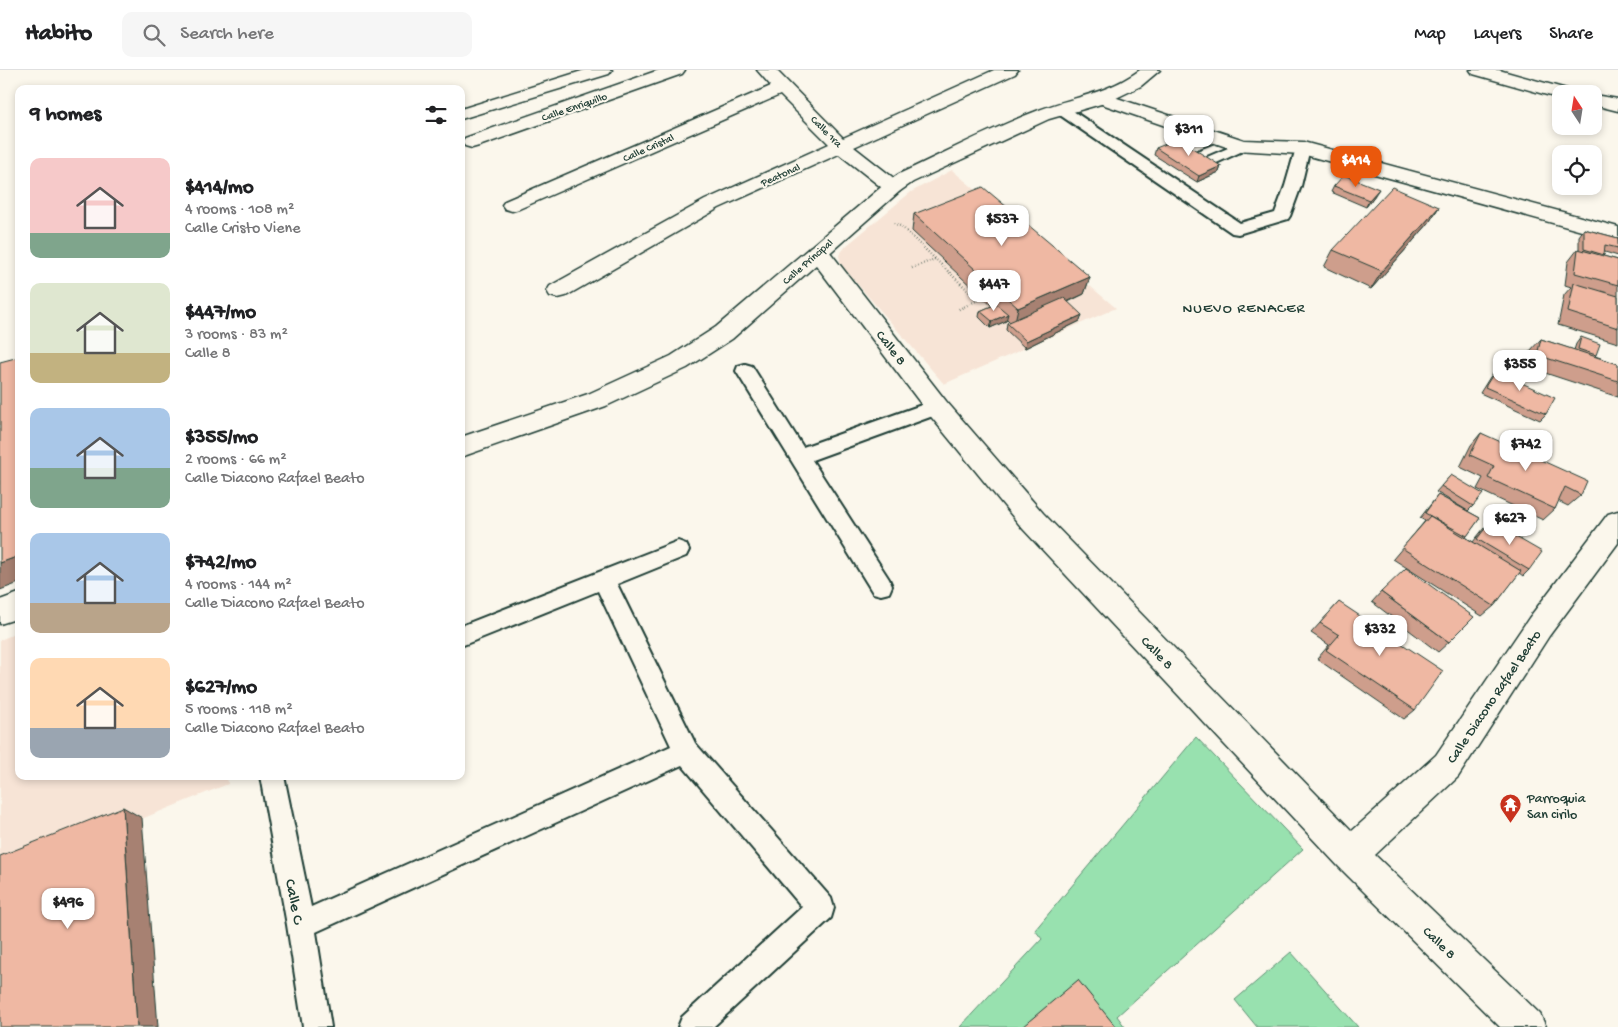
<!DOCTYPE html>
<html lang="en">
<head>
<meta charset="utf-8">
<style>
	body { margin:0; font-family:"Gochi Hand",sans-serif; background:#f6f6f6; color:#202124; height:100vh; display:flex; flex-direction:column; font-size:19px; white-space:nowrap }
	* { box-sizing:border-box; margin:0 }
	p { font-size:16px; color:#757577 }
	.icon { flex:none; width:28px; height:28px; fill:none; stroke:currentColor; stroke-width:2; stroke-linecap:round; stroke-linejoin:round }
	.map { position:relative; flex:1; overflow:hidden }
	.panel { position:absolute; left:15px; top:15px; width:450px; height:695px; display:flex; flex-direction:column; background:#fff; border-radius:10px; box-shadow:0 2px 8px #0003 }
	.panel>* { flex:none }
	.needle { width:32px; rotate:348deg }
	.fabs { position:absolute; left:1552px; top:15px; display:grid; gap:10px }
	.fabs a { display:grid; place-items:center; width:50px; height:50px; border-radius:10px; background:#fff; box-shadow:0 2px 8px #0003; font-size:25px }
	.price { position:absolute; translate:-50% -42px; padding:0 11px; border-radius:10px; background:#fff; color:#222; font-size:16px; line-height:32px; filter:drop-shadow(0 1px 2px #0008) }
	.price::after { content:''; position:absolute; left:50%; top:30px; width:15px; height:11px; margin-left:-8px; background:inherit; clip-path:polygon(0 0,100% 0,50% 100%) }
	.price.active { background:#ea580c; color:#fff }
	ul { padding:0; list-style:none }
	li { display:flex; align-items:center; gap:15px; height:125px; padding:0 15px }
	li span { display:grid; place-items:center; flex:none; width:140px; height:100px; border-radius:10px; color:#555 }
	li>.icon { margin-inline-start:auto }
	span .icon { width:60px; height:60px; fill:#fffc; stroke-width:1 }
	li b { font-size:21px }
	h2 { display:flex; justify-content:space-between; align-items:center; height:60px; padding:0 15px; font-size:21px }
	header { display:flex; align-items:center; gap:30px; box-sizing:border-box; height:70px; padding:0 25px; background:#fff; border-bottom:1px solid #e0e0e0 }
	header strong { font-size:24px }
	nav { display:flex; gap:28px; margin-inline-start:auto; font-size:18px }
	.search { width:350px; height:45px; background:#f6f6f6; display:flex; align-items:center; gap:12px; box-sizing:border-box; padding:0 18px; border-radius:10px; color:#757577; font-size:19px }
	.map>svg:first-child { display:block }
</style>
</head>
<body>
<header>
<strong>Habito</strong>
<div class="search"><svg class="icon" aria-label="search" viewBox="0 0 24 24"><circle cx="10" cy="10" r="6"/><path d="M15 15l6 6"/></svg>Search here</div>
<nav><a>Map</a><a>Layers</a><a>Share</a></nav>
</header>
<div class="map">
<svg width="1618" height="957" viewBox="0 0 1618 957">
	<rect width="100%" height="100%" fill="#fbf7ec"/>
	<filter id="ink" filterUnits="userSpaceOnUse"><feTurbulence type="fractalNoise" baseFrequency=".02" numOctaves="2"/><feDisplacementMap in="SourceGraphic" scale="10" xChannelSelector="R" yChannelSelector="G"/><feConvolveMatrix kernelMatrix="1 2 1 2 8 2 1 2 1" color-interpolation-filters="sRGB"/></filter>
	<g filter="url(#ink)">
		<!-- built -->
		<g fill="#f7e4d6">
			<polygon points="952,100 1116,238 944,314 841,195 839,185 846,176 911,122"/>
			<polygon points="19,562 19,706 227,706 228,714 0,806 0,570"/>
		</g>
		<!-- green -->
		<g fill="#98e1af" stroke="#5c8f72">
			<polygon points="1196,667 1303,779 1117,946 1125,957 960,957 1042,869 1035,860"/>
			<polygon points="1291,882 1358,957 1257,957 1235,930"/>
		</g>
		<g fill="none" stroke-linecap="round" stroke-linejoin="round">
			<defs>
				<g id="lane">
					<polygon points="1062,36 1067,37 1240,153 1275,143 1285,116 1296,78 1298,75 1308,75 1310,78 1301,116 1290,146 1288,149 1238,164 1232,163 1057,43 1055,40 1057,37"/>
					<polygon points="1215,63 1220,64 1222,67 1220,70 1184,84 1179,83 1177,80 1179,77"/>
					<polygon points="1242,72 1247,73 1249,76 1247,79 1210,96 1200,96 1197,93 1200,90"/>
					<polygon points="745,294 752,296 803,377 930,332 937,330 944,332 946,337 944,342 812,390 889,509 892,516 889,523 881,525 873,523 736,301 738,296"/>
					<polygon points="678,471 686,474 689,480 686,486 617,514 695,673 831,828 834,838 831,848 713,957 678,957 682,947 802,837 682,695 316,862 331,957 303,957 287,855 260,706 284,706 311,837 671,676 598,521 461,576 461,556"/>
				</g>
				<g id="street">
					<polygon points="585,0 612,0 609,4 461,49 461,39"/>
					<polygon points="659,0 685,0 682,4 479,76 472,78 465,76 462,72 465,68"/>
					<polygon points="757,0 776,0 843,68 994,0 1018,0 1015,4 854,77 900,113 903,117 900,121 893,123 886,121 839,84 719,138 566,226 558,228 550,226 547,221 550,216 705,130 829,74 780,25 519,139 512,141 505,139 502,135 505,131 771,16"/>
					<polygon points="1470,0 1499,0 1570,20 1573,24 1561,24 1561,29 1473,4"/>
					<polygon points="1102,23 1244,70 1303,72 1618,157 1618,171 1302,84 1235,80 1096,32 1093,28 1096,24"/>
					<polygon points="1594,25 1618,29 1618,41 1594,35"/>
					<polygon points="818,175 826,177 946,331 1043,443 1352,761 1436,685 1529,548 1608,444 1618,441 1618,473 1549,566 1458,707 1375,785 1540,944 1546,957 1500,957 1339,797 1023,459 928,343 810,187 807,182 810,177"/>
				</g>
				<g id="secondary">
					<path d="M1140 0H1160L1141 16 1108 32 1049 49 913 112 900 121 732 269 687 298 606 336 461 387V367L588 324 671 286 716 257 886 113 899 104C944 83 988 60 1034 42 1072 26 1104 26 1140 0Z"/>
					<polygon points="19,523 19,548 0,554 0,530"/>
				</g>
			</defs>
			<!-- lane casing -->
			<use href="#lane" stroke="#1f3d34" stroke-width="4"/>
			<!-- street casing -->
			<use href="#street" stroke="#1f3d34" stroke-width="3"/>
			<!-- secondary casing -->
			<use href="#secondary" stroke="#1f3d34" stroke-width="3"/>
			<!-- path -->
			<g stroke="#1f3d34" stroke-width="2.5" stroke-dasharray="0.5 2.5" stroke-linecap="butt">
				<polyline points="894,153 902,157 978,230 957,240"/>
				<polyline points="912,198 935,189"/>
			</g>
			<!-- lane -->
			<use href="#lane" fill="#fbf7ec" fill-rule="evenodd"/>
			<!-- street -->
			<use href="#street" fill="#fbf7ec" fill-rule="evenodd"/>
			<!-- secondary -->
			<use href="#secondary" fill="#fbf7ec" fill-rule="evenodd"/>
		</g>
		<!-- wall -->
		<g fill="#ce9e8c" stroke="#1f3d34">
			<polygon points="1156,78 1221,96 1219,102 1197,112 1154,85"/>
			<polygon points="1334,116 1375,125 1366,137 1331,122"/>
			<polygon points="1439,137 1428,154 1371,219 1324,197 1333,180"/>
			<polygon points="914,144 1090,207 1084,224 1068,232 1080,251 1025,278 1006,260 1007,253 1010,252 1007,249 1006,251 990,258 979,247 980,241 992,236 912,161"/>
			<polygon points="1584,159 1618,168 1618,186 1605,182 1604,185 1603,186 1618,190 1618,273 1558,255 1564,225 1571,217 1565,215 1568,192 1578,179 1579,180 1579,166"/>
			<polygon points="1581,267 1596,285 1595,286 1618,294 1618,327 1527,297 1530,281 1541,269 1574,280 1576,274"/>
			<polygon points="1495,301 1546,344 1540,350 1480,323 1490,307"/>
			<polygon points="1481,363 1581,425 1568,436 1558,431 1555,439 1543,450 1477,419 1483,408 1460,397 1471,375"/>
			<polygon points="1451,405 1473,436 1468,441 1436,422"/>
			<polygon points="1438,425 1480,448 1466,467 1473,472 1484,458 1490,452 1529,500 1523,506 1519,503 1494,536 1482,546 1393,489 1425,451 1420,448"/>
			<polygon points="1381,522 1449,572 1438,582 1372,532"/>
			<polygon points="1339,532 1415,640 1404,649 1317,589 1329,575 1311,563"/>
		</g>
		<!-- shaded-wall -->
		<g fill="#a78172" stroke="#1f3d34">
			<polygon points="1221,96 1219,102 1197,112 1199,106"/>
			<polygon points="1379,119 1375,125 1366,137 1369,130"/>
			<polygon points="1439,137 1428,154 1371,219 1382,201"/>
			<polygon points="1090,207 1084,224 1014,256 1018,238"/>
			<polygon points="1008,244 1006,251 990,258 992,251"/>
			<polygon points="1082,245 1080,251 1025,278 1026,271"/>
			<polygon points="19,486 19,513 0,520 0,493"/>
			<polygon points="123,737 142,748 158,957 137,957"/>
		</g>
		<!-- building -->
		<g fill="#efb8a3" stroke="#1f3d34">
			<polygon points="1178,69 1221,96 1199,106 1156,78"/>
			<polygon points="1344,105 1379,119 1369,130 1334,116"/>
			<polygon points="983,117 1090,207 1018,238 914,144"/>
			<polygon points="1392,117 1439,137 1382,201 1333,180"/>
			<polygon points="1584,159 1618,168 1618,178 1605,175 1604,185 1584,179"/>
			<polygon points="1578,179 1618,190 1618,215 1575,203"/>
			<polygon points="1574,213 1618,226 1618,258 1568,242"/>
			<polygon points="1064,228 1082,245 1026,271 1007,253"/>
			<polygon points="996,234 1008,244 992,251 980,241"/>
			<polygon points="1581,267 1600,274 1596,285 1578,279"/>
			<polygon points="1541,269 1618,294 1618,311 1537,285"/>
			<polygon points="19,287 19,486 0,493 0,292"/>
			<polygon points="1495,301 1555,328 1546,344 1485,317"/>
			<polygon points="1481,363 1587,411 1581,425 1565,417 1555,439 1488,408 1494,396 1470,385"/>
			<polygon points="1451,405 1483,424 1473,436 1441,416"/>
			<polygon points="1438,425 1480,448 1467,466 1425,443"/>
			<polygon points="1430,446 1521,501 1494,536 1402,478"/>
			<polygon points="1490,452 1542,482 1529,500 1477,469"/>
			<polygon points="1406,498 1474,547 1449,572 1381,522"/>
			<polygon points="1339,532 1443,601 1415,640 1326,580 1339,565 1320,553"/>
			<polygon points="123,737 137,957 0,957 0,786"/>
			<polygon points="1078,910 1116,957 1022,957"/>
		</g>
	</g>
	<!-- icons -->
	<defs>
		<symbol id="temple-pin" viewBox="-11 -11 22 30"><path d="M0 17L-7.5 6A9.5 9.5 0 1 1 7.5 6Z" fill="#c8321e" stroke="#fbf7ec"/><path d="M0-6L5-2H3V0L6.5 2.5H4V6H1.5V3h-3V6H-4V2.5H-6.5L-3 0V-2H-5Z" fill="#fff"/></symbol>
	</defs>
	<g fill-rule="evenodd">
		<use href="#temple-pin" x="1498" y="722" width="25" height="34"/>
	</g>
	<g text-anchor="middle" stroke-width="4" stroke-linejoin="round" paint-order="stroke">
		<!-- far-street labels -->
		<g font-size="11" fill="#1f3d34" stroke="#fbf7ec">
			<text transform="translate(574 36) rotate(-19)" y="4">Calle Enriquillo</text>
			<text transform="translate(827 61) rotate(45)" y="4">Calle 1ra</text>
			<text transform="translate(648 77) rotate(-24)" y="4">Calle Cristal</text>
			<text transform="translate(780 104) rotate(-24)" y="4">Peatonal</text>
			<text transform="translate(807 191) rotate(-41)" y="4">Calle Principal</text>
		</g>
		<!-- street labels -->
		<g font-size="14" fill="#1f3d34" stroke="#fbf7ec">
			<text transform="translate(892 277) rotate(52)" y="5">Calle 8</text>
			<text transform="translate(1158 582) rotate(46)" y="5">Calle 8</text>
			<text transform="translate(1493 626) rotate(-56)" y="5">Calle Diacono Rafael Beato</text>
			<text transform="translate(1440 872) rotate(44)" y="5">Calle 8</text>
		</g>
		<!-- poi labels -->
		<g font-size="14" fill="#1f3d34" stroke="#fbf7ec" text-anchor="start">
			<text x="1527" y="732">Parroquia<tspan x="1527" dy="16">San cirilo</tspan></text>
		</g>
		<!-- neighbourhood labels -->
		<g font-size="15" letter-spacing="1" fill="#1f3d34" stroke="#fbf7ec">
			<text x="1244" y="242">NUEVO RENACER</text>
		</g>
		<!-- near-street labels -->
		<g font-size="16" fill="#1f3d34" stroke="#fbf7ec">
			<text transform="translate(296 831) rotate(79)" y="6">Calle C</text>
		</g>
	</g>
</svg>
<div class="fabs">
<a><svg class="needle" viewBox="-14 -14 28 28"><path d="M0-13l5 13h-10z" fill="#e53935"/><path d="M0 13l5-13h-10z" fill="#757577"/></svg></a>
<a><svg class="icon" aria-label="locate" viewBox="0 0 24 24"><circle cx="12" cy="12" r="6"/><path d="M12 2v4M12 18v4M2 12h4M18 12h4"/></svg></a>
</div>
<b class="price" style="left:1189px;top:87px">$311</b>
<b class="price active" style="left:1356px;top:118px">$414</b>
<b class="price" style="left:1002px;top:177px">$537</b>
<b class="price" style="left:994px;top:242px">$447</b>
<b class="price" style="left:1520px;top:322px">$355</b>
<b class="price" style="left:1526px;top:402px">$742</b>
<b class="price" style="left:1510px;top:476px">$627</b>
<b class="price" style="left:1380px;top:587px">$332</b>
<b class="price" style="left:68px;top:860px">$496</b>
<section class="panel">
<h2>9 homes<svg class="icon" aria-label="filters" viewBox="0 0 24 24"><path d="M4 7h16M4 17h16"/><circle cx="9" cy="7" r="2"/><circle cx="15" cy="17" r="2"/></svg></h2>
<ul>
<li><span style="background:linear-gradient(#f6c9c9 75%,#7fa58c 0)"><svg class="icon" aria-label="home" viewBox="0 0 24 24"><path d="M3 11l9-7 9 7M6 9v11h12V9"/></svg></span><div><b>$414/mo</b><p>4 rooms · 108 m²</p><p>Calle Cristo Viene</p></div></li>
<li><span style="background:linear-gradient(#dfe7d0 70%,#c2b280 0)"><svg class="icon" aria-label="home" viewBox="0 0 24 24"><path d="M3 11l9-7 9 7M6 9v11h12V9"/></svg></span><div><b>$447/mo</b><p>3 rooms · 83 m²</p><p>Calle 8</p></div></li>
<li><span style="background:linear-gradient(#a9c7e8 60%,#7fa58c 0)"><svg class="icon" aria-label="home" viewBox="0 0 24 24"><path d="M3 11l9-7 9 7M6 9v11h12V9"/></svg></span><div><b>$355/mo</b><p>2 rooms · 66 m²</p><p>Calle Diacono Rafael Beato</p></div></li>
<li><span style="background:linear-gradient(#a9c7e8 70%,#b9a48a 0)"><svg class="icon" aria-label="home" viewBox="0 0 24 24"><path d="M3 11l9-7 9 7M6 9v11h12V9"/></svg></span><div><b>$742/mo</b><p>4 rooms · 144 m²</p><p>Calle Diacono Rafael Beato</p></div></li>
<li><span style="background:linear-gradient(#ffd9b3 70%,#9aa5b1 0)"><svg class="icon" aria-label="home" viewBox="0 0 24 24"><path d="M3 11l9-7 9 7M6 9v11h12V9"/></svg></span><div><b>$627/mo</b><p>5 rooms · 118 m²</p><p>Calle Diacono Rafael Beato</p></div></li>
</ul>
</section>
</div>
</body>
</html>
